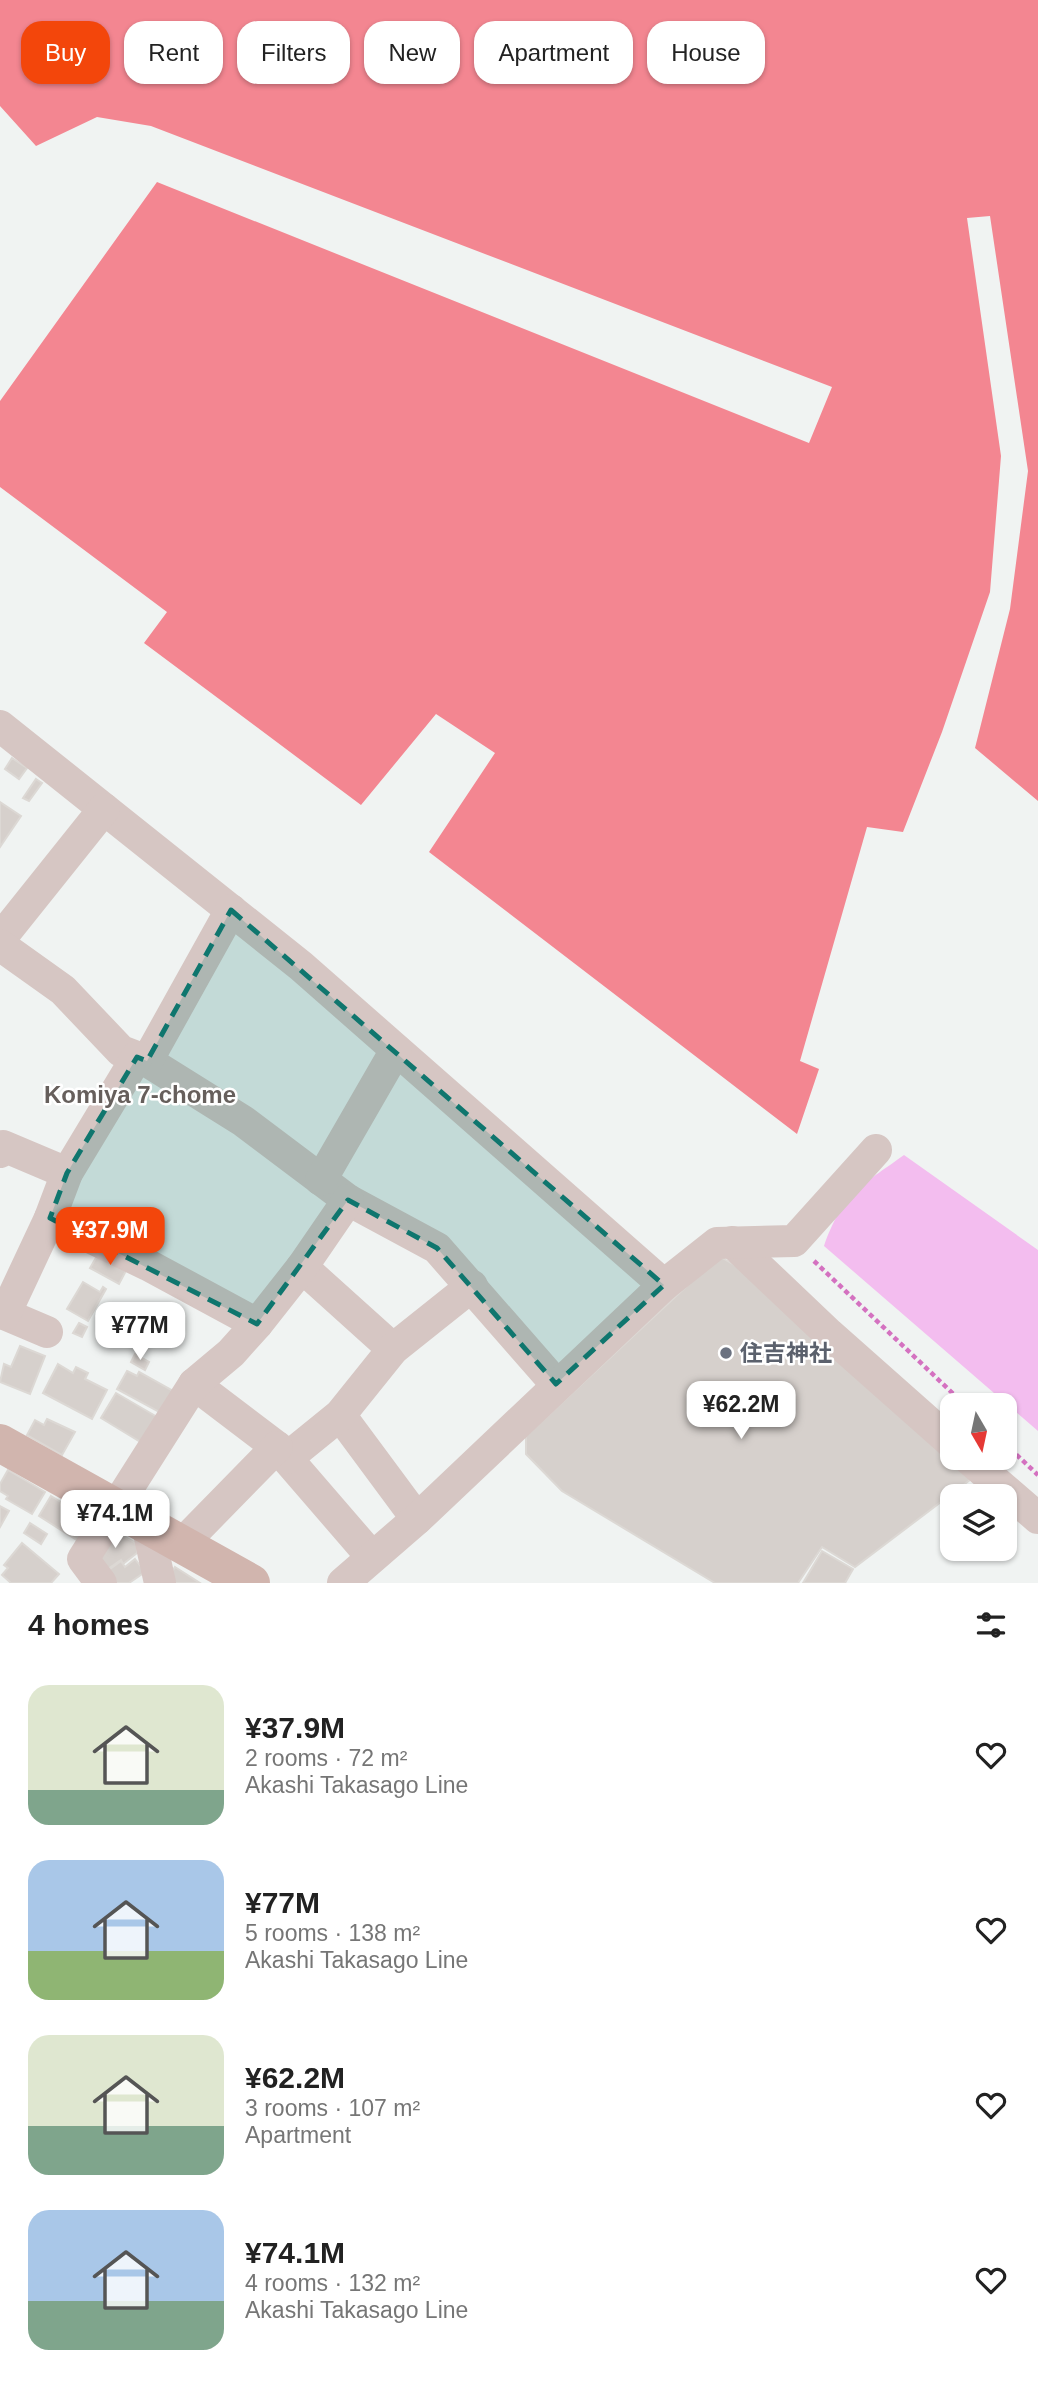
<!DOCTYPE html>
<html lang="en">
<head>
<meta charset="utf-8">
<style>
	body { margin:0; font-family:Arial,"Noto Sans JP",sans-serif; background:#f6f6f6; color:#222; height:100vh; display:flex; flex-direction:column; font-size:26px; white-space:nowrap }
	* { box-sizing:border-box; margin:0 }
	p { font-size:23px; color:#767676 }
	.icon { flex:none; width:38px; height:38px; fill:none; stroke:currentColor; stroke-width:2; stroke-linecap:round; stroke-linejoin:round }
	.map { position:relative; height:1583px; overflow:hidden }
	.drawer { display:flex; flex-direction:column; background:#fff; flex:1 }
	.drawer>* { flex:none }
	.hud { position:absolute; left:21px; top:21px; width:998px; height:63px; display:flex; gap:14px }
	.needle { width:46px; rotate:171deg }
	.buttons { position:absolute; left:940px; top:1393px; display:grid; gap:14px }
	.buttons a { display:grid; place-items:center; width:77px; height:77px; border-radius:14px; background:#fff; box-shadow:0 2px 5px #0004; font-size:35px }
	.price { position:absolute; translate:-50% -60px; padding:0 16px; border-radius:14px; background:#fff; color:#222; font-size:23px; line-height:46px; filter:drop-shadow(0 2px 4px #0008) }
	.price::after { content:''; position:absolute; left:50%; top:42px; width:21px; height:16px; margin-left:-10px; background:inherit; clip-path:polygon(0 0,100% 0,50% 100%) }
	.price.selected { background:#f3460b; color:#fff }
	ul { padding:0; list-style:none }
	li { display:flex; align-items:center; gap:21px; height:175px; padding:0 28px }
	li span { display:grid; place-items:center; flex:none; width:196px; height:140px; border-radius:21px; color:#555 }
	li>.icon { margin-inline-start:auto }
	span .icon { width:84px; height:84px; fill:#fffc; stroke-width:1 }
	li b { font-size:30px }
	h2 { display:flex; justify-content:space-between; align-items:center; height:84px; padding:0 28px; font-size:30px }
	.tag { padding:0 24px; border-radius:21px; background:#fff; box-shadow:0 2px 5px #0004; font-size:24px; line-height:63px }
	.tag.selected { background:#f3460b; color:#fff }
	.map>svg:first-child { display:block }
</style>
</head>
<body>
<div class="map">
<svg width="1038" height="1583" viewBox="0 0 1038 1583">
	<rect width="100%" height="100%" fill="#f0f3f2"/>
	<!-- green -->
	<path fill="#f3bdef" d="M904 1155 1038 1250V1431L824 1246C843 1193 861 1186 904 1155Z"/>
	<!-- water -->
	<polygon fill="#f38691" points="0,0 1038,0 1038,801 975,748 1010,609 1028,471 990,216 967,218 1001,456 990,592 942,732 903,832 867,827 800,1061 819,1069 797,1134 429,852 495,753 436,714 361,805 144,643 167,612 0,487 0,401 157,182 809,443 832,387 151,126 97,117 36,146 0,106"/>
	<!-- building -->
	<g fill="#d6d0cc" stroke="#dcd8d4" stroke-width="2">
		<polygon points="12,758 27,768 19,779 5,769"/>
		<polygon points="36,779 42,783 29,801 23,798"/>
		<polygon points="0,802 21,816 0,847"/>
		<polygon points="101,1249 129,1265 119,1284 90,1268"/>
		<polygon points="719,1256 743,1270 974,1477 855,1567 822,1547 798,1583 715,1583 562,1491 526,1454 526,1436"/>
		<polygon points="83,1282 100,1292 103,1287 106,1289 88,1321 67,1309"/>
		<polygon points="79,1323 87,1327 82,1337 73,1333"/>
		<polygon points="20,1346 45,1356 30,1394 0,1382 4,1364 11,1367"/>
		<polygon points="135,1354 149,1362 145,1370 131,1362"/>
		<polygon points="58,1364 73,1373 76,1367 88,1373 85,1379 107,1390 92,1419 43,1393"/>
		<polygon points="127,1371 137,1376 139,1372 173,1391 161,1413 117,1389"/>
		<polygon points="116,1393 159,1418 144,1444 101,1418"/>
		<polygon points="47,1419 75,1432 62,1455 27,1435 35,1420 44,1425"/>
		<polygon points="8,1470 45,1492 32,1514 6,1499 8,1496 0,1491 0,1484"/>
		<polygon points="51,1496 92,1521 80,1542 39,1516"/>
		<polygon points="0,1506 9,1511 0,1527"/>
		<polygon points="30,1523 47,1534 41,1544 24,1533"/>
		<polygon points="109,1528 138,1544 137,1553 123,1564 121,1560 105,1571 93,1556"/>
		<polygon points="22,1543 59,1574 51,1583 11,1583 2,1575 8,1568 4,1565"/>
		<polygon points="822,1551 853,1569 845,1583 803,1583"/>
		<polygon points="135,1559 145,1572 129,1583 113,1583 106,1572 121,1561 125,1567"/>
		<polygon points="175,1567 200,1583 169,1583 168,1578"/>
	</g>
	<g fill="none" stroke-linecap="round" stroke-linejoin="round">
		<!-- path -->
		<g stroke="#d471c0" stroke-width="4.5" stroke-dasharray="5 3.5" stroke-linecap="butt">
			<polyline points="814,1261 965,1405"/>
			<polyline points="1004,1443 1038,1475"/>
		</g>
		<!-- minor -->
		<g stroke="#d6c6c3" stroke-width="32">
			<polyline points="0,726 301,966 664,1285"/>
			<polyline points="0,939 104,809"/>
			<polyline points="0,945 63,990 121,1051 147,1061 243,1121 348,1200 437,1248 556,1384"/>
			<polyline points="147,1061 231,910"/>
			<polyline points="0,1152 3,1146 67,1173"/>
			<polyline points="321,1180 396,1050"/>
			<polyline points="50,1218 148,1265 257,1324"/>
			<polyline points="732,1242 829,1334 952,1443"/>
			<polyline points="302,1267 393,1349"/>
			<polyline points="0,1312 47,1332"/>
			<polyline points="5,1314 50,1218 67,1173 137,1057"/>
			<polyline points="194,1384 277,1447 372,1557"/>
			<polyline points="340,1415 417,1519"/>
			<polyline points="287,1458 340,1415 393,1349 472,1286"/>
			<polyline points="968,1458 1038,1518"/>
			<polyline points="147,1524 160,1583"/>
			<polyline points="182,1544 277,1447"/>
			<polyline points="101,1583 83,1559 194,1384 231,1353 257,1324 302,1267 348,1200"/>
			<polyline points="343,1583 417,1519 664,1285 717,1243 794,1241 876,1150"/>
		</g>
		<!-- major -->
		<polyline stroke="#d1b5ae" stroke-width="38" points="0,1443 251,1583"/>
	</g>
	<!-- marked area -->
	<path fill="#0f766e" fill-opacity="0.2" stroke="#0f766e" stroke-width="5" stroke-dasharray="14 9" stroke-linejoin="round" d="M231 910 664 1285 556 1384 437 1248 348 1200 257 1324 50 1218 67 1173 137 1057 147 1061Z"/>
	<!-- markers -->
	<circle fill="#6b7280" stroke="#fff" stroke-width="2.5" cx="726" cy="1353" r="7"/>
	<g text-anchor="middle" stroke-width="5" stroke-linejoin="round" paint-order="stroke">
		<!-- worship labels -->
		<g font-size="23" font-weight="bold" fill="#5b616d" stroke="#fff" text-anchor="start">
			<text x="740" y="1361">住吉神社</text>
		</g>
		<!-- neighbourhood labels -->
		<g font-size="24" font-weight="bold" fill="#665f5c" stroke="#fff">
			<text x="140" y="1103">Komiya 7-chome</text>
		</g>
	</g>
</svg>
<div class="buttons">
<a><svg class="needle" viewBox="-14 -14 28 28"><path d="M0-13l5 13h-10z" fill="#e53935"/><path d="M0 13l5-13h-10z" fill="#767676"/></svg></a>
<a><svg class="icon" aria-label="layers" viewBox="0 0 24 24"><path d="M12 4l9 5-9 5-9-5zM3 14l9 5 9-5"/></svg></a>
</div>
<b class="price selected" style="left:110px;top:1267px">¥37.9M</b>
<b class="price" style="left:140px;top:1362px">¥77M</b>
<b class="price" style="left:741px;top:1441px">¥62.2M</b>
<b class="price" style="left:115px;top:1550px">¥74.1M</b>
<div class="hud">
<a class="tag selected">Buy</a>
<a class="tag">Rent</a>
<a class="tag">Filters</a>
<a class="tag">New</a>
<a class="tag">Apartment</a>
<a class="tag">House</a>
</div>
</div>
<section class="drawer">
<h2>4 homes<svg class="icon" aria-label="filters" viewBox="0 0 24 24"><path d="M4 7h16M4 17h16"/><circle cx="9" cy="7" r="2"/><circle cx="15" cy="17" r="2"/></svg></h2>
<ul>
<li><span style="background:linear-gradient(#dfe7d0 75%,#7fa58c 0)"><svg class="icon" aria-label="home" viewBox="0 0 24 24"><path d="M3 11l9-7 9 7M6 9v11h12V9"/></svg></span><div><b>¥37.9M</b><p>2 rooms · 72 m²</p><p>Akashi Takasago Line</p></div><svg class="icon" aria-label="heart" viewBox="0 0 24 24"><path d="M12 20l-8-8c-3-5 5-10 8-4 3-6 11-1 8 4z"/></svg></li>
<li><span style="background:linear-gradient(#a9c7e8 65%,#8fb573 0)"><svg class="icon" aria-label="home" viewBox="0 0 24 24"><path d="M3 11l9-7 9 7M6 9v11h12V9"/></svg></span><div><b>¥77M</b><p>5 rooms · 138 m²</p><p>Akashi Takasago Line</p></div><svg class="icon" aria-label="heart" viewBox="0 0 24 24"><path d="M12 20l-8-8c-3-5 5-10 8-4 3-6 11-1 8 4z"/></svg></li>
<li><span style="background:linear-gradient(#dfe7d0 65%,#7fa58c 0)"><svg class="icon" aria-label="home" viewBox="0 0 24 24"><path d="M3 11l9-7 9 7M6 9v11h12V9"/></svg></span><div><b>¥62.2M</b><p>3 rooms · 107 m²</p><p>Apartment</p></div><svg class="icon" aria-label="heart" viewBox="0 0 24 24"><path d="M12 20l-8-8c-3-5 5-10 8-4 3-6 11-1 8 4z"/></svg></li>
<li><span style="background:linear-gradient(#a9c7e8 65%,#7fa58c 0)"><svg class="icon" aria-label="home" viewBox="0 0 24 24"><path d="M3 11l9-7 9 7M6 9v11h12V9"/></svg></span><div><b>¥74.1M</b><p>4 rooms · 132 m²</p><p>Akashi Takasago Line</p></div><svg class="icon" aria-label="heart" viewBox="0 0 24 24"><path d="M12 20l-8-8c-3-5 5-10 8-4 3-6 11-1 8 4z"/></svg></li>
</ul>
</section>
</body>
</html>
